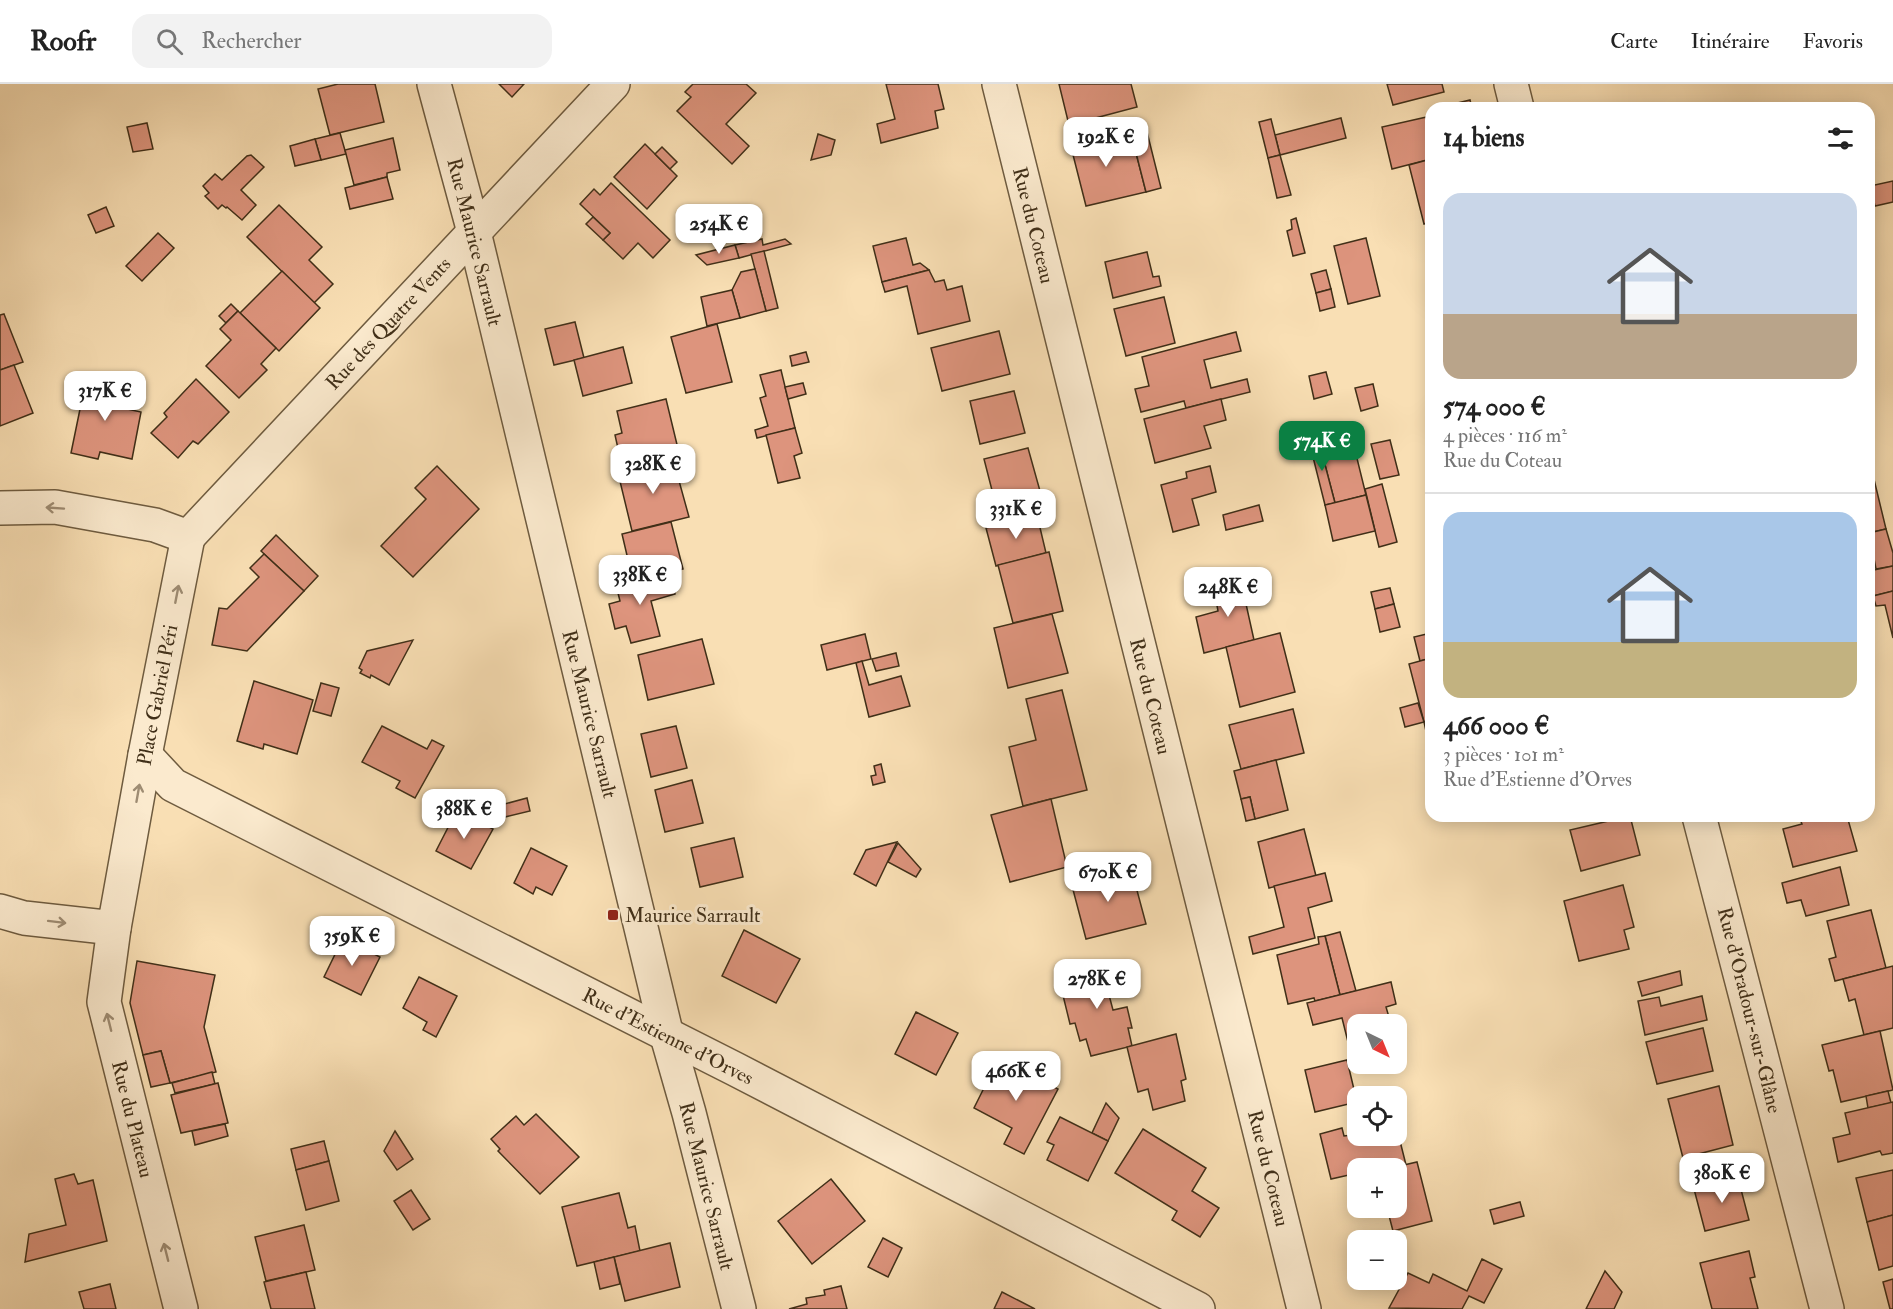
<!DOCTYPE html>
<html lang="fr">
<head>
<meta charset="utf-8">
<style>
	body { margin:0; font-family:"IM FELL Double Pica",serif; background:#f2f2f2; color:#222; height:100vh; display:flex; flex-direction:column; font-size:22px; white-space:nowrap }
	* { box-sizing:border-box; margin:0 }
	p { font-size:20px; color:#767676 }
	.icon { flex:none; width:33px; height:33px; fill:none; stroke:currentColor; stroke-width:2; stroke-linecap:round; stroke-linejoin:round }
	.map { position:relative; flex:1; overflow:hidden }
	.drawer { position:absolute; left:1425px; top:18px; width:450px; height:720px; display:flex; flex-direction:column; background:#fff; border-radius:18px; box-shadow:0 3px 15px #0003 }
	.drawer>* { flex:none }
	.needle { width:39px; rotate:137deg }
	.controls { position:absolute; left:1347px; top:930px; display:grid; gap:12px }
	.controls a { display:grid; place-items:center; width:60px; height:60px; border-radius:12px; background:#fff; box-shadow:0 3px 15px #0003; font-size:30px }
	.price { position:absolute; translate:-50% -51px; padding:0 14px; border-radius:12px; background:#fff; color:#222; font-size:20px; line-height:39px; filter:drop-shadow(0 2px 3px #0008) }
	.price::after { content:''; position:absolute; left:50%; top:36px; width:18px; height:14px; margin-left:-9px; background:inherit; clip-path:polygon(0 0,100% 0,50% 100%) }
	.price.selected { background:#0b8043; color:#fff }
	ul { padding:0; list-style:none }
	li { display:grid; align-content:center; gap:12px; height:318px; padding:0 18px }
	li+li { border-top:2px solid #e0e0e0 }
	li span { display:grid; place-items:center; height:186px; border-radius:18px; color:#555 }
	li>.icon { margin-inline-start:auto }
	span .icon { width:108px; height:108px; fill:#fffc; stroke-width:1 }
	li b { font-size:26px }
	h2 { display:flex; justify-content:space-between; align-items:center; height:72px; padding:0 18px; font-size:26px }
	header { display:flex; align-items:center; gap:36px; box-sizing:border-box; height:84px; padding:0 30px; background:#fff; border-bottom:2px solid #e0e0e0 }
	header strong { font-size:28px }
	nav { display:flex; gap:33px; margin-inline-start:auto; font-size:21px }
	.search { width:420px; height:54px; background:#f2f2f2; display:flex; align-items:center; gap:15px; box-sizing:border-box; padding:0 21px; border-radius:18px; color:#767676; font-size:22px }
	.map>svg:first-child { display:block }
</style>
</head>
<body>
<header>
<strong>Roofr</strong>
<div class="search"><svg class="icon" aria-label="search" viewBox="0 0 24 24"><circle cx="10" cy="10" r="6"/><path d="M15 15l6 6"/></svg>Rechercher</div>
<nav><a>Carte</a><a>Itinéraire</a><a>Favoris</a></nav>
</header>
<div class="map">
<svg width="1893" height="1225" viewBox="0 0 1893 1225">
	<rect width="100%" height="100%" fill="#f9dfb4"/>
	<filter id="stains"><feTurbulence type="fractalNoise" baseFrequency=".00333" numOctaves="4"/><feColorMatrix values="0 0 0 0 .2 0 0 0 0 .09 0 0 0 0 .02 0 0 0 .5 -.17"/></filter>
	<radialGradient id="worn" r=".72"><stop offset=".6" stop-color="#630" stop-opacity="0"/><stop offset="1" stop-color="#630" stop-opacity=".3"/></radialGradient>
	<!-- building -->
	<g fill="#dd947d" stroke="#402f18" stroke-width="1.5">
		<polygon points="338,0 375,0 384,38 330,51 318,5"/>
		<polygon points="499,0 524,0 512,13"/>
		<polygon points="693,0 746,0 756,9 726,40 749,62 732,80 677,27 691,13 685,8"/>
		<polygon points="886,0 938,0 944,25 935,27 938,44 881,59 877,40 895,35"/>
		<polygon points="1059,0 1131,0 1137,23 1069,41"/>
		<polygon points="1387,0 1442,0 1444,8 1393,21"/>
		<polygon points="1470,16 1472,24 1437,24"/>
		<polygon points="1431,32 1431,75 1392,85 1382,43"/>
		<polygon points="1341,34 1346,54 1280,71 1275,51"/>
		<polygon points="1271,35 1280,71 1268,74 1259,38"/>
		<polygon points="147,39 153,65 133,68 127,43"/>
		<polygon points="1112,44 1117,65 1134,61 1146,108 1086,122 1069,55"/>
		<polygon points="1147,48 1161,104 1146,108 1134,61 1117,65 1115,57"/>
		<polygon points="340,49 346,70 321,76 315,55"/>
		<polygon points="818,50 835,56 831,71 811,76"/>
		<polygon points="393,54 400,86 387,89 387,93 354,101 345,66"/>
		<polygon points="315,55 321,76 295,82 290,62"/>
		<polygon points="645,60 677,92 647,125 614,93"/>
		<polygon points="662,63 677,78 670,85 655,70"/>
		<polygon points="251,71 264,83 241,106 256,121 242,136 227,123 226,124 222,121 218,125 205,112 209,109 203,102 215,90 222,96 247,72"/>
		<polygon points="1280,71 1291,111 1277,114 1268,74"/>
		<polygon points="1431,75 1431,138 1424,140 1409,81"/>
		<polygon points="387,93 393,115 350,125 345,104"/>
		<polygon points="1893,97 1893,118 1875,122 1870,102"/>
		<polygon points="611,99 670,156 653,174 638,159 623,175 603,156 610,149 580,120 594,105 600,111"/>
		<polygon points="279,121 322,163 309,176 333,200 314,219 247,153"/>
		<polygon points="106,123 114,142 96,149 88,131"/>
		<polygon points="593,133 610,149 603,156 586,140"/>
		<polygon points="1296,134 1305,169 1293,172 1287,147 1292,145 1291,136"/>
		<polygon points="158,149 174,164 142,197 126,182"/>
		<polygon points="906,154 913,181 920,179 929,186 882,198 873,162"/>
		<polygon points="1366,154 1380,212 1348,220 1334,162"/>
		<polygon points="762,155 763,161 785,155 791,160 739,174 735,161"/>
		<polygon points="735,161 739,174 707,181 696,171"/>
		<polygon points="764,167 778,224 766,227 751,170"/>
		<polygon points="1147,168 1153,193 1159,192 1161,202 1113,214 1105,178"/>
		<polygon points="755,185 766,227 740,234 732,206 741,188"/>
		<polygon points="929,186 935,198 944,196 947,206 962,202 970,237 918,250 907,202 885,208 882,198"/>
		<polygon points="1326,186 1331,205 1316,209 1311,190"/>
		<polygon points="282,187 320,224 279,267 240,229"/>
		<polygon points="1331,205 1335,223 1320,227 1316,209"/>
		<polygon points="732,206 740,234 707,242 701,213"/>
		<polygon points="1164,213 1175,259 1126,272 1114,225"/>
		<polygon points="231,220 238,227 226,239 219,232"/>
		<polygon points="238,227 276,264 261,280 267,286 239,314 206,282 231,256 220,245"/>
		<polygon points="4,230 23,278 0,286 0,231"/>
		<polygon points="575,238 584,274 554,281 545,245"/>
		<polygon points="717,240 732,298 686,309 671,253"/>
		<polygon points="999,247 1010,290 942,307 931,264"/>
		<polygon points="1236,248 1241,267 1204,276 1211,304 1247,295 1250,308 1186,324 1184,317 1141,328 1135,305 1149,302 1142,273"/>
		<polygon points="623,263 632,299 583,312 574,276"/>
		<polygon points="806,268 809,278 792,282 790,272"/>
		<polygon points="14,281 33,329 0,342 0,286"/>
		<polygon points="781,286 795,344 757,354 755,346 768,342 760,314 766,312 760,291"/>
		<polygon points="1326,288 1332,310 1314,315 1309,292"/>
		<polygon points="87,291 124,299 118,323 141,328 132,375 100,368 98,375 71,369"/>
		<polygon points="196,295 229,328 198,360 193,357 178,374 151,349 167,333 164,329"/>
		<polygon points="803,299 806,310 788,315 785,303"/>
		<polygon points="1373,300 1378,322 1361,327 1355,304"/>
		<polygon points="1014,307 1025,349 980,360 970,317"/>
		<polygon points="666,315 680,373 623,387 615,351 622,349 617,327"/>
		<polygon points="1221,315 1226,336 1204,342 1211,364 1155,379 1144,335"/>
		<polygon points="795,344 802,369 794,372 800,394 778,399 766,351"/>
		<polygon points="1350,346 1366,411 1335,419 1318,354"/>
		<polygon points="1318,354 1335,419 1325,421 1309,357"/>
		<polygon points="1390,356 1399,391 1380,395 1371,360"/>
		<polygon points="1028,364 1040,407 995,418 984,375"/>
		<polygon points="673,375 689,433 632,447 618,389"/>
		<polygon points="437,382 479,425 413,493 381,462 426,415 415,404"/>
		<polygon points="1210,382 1216,408 1192,415 1199,441 1173,448 1161,401 1187,394 1186,388"/>
		<polygon points="1872,387 1886,445 1869,449 1869,388"/>
		<polygon points="1382,400 1397,458 1379,463 1365,405"/>
		<polygon points="1366,411 1375,447 1333,457 1325,421"/>
		<polygon points="1259,421 1263,437 1226,446 1223,431"/>
		<polygon points="1037,431 1046,469 996,482 986,444"/>
		<polygon points="671,438 683,485 633,497 622,450"/>
		<polygon points="1886,445 1893,469 1893,482 1876,485 1869,449"/>
		<polygon points="276,451 318,492 304,507 261,467"/>
		<polygon points="1049,468 1063,527 1013,539 998,481"/>
		<polygon points="264,470 304,507 247,567 212,561 219,524 227,525 259,493 250,484"/>
		<polygon points="1893,482 1893,507 1873,512 1869,487"/>
		<polygon points="666,489 670,504 674,503 675,510 651,517 660,552 631,559 626,542 615,545 609,520 620,517 616,501"/>
		<polygon points="1250,495 1255,518 1246,520 1254,556 1204,569 1196,533 1218,527 1214,505"/>
		<polygon points="1390,504 1394,520 1375,525 1371,508"/>
		<polygon points="1893,507 1893,554 1885,521 1876,522 1873,512"/>
		<polygon points="1394,520 1400,543 1380,548 1375,525"/>
		<polygon points="1052,530 1068,589 1008,604 994,544"/>
		<polygon points="1280,549 1295,608 1240,623 1226,563"/>
		<polygon points="1431,549 1431,574 1420,577 1414,553"/>
		<polygon points="865,550 871,575 827,586 821,561"/>
		<polygon points="702,555 714,600 648,616 638,571"/>
		<polygon points="413,556 389,601 371,591 370,594 360,589 362,586 359,584 367,567"/>
		<polygon points="896,569 899,582 876,587 872,575"/>
		<polygon points="1431,574 1431,588 1428,589 1431,605 1431,636 1424,638 1409,580"/>
		<polygon points="862,577 869,601 901,592 910,622 869,633 856,579"/>
		<polygon points="254,597 313,616 297,670 264,660 263,665 237,657"/>
		<polygon points="321,599 339,604 331,632 313,627"/>
		<polygon points="1062,606 1087,706 1023,722 1009,663 1036,656 1026,615"/>
		<polygon points="1418,619 1424,638 1405,643 1400,624"/>
		<polygon points="1293,625 1304,669 1241,685 1229,641"/>
		<polygon points="1431,636 1431,661 1429,661 1424,638"/>
		<polygon points="382,642 427,665 432,656 444,662 415,714 396,704 400,697 362,678"/>
		<polygon points="676,642 687,684 651,693 641,650"/>
		<polygon points="1276,676 1288,726 1255,735 1250,713 1241,715 1234,687"/>
		<polygon points="881,680 885,698 873,701 871,692 876,691 874,682"/>
		<polygon points="692,696 703,739 665,748 655,706"/>
		<polygon points="1250,713 1255,735 1246,737 1241,715"/>
		<polygon points="527,714 530,727 505,733 501,721"/>
		<polygon points="1051,715 1067,783 1010,798 991,731"/>
		<polygon points="457,726 493,745 471,785 436,767"/>
		<polygon points="1630,732 1640,771 1581,787 1570,746"/>
		<polygon points="1804,732 1847,732 1857,767 1793,783 1783,745 1802,740 1799,733"/>
		<polygon points="1304,745 1316,792 1269,804 1258,758"/>
		<polygon points="734,754 743,793 700,803 691,764"/>
		<polygon points="897,758 876,802 854,790 866,766"/>
		<polygon points="898,759 921,785 916,793 888,778"/>
		<polygon points="531,764 567,782 552,811 536,803 533,810 514,799"/>
		<polygon points="1840,783 1849,821 1806,832 1801,816 1787,819 1782,799"/>
		<polygon points="1131,784 1146,840 1086,855 1071,798"/>
		<polygon points="1325,789 1332,817 1308,824 1315,854 1253,870 1249,853 1284,843 1274,802"/>
		<polygon points="1623,801 1634,843 1624,846 1629,865 1579,877 1564,817"/>
		<polygon points="1871,826 1886,884 1835,897 1829,875 1836,873 1827,837"/>
		<polygon points="744,846 800,875 776,919 722,892"/>
		<polygon points="1340,848 1356,907 1340,911 1325,852"/>
		<polygon points="1325,852 1340,911 1315,917 1314,914 1288,920 1277,871 1319,860 1318,853"/>
		<polygon points="343,854 380,873 361,911 324,893"/>
		<polygon points="137,877 215,891 204,943 216,988 170,999 161,967 143,971 130,919"/>
		<polygon points="1117,880 1123,907 1109,911 1113,926 1127,923 1132,944 1128,944 1132,962 1091,972 1086,955 1080,957 1075,939 1070,940 1059,895"/>
		<polygon points="1893,882 1893,944 1864,951 1855,915 1849,917 1843,895"/>
		<polygon points="1680,887 1682,901 1642,912 1638,898"/>
		<polygon points="419,893 457,912 436,953 423,946 427,938 403,924"/>
		<polygon points="1391,898 1396,920 1386,923 1391,940 1358,940 1358,969 1351,970 1342,934 1313,941 1307,919"/>
		<polygon points="1702,912 1707,936 1645,951 1638,917 1659,913 1661,922"/>
		<polygon points="916,928 958,949 936,991 895,970"/>
		<polygon points="1703,944 1713,987 1657,1000 1646,958"/>
		<polygon points="1880,947 1893,1006 1841,1018 1833,986 1829,987 1822,961"/>
		<polygon points="1176,950 1186,995 1181,997 1185,1017 1153,1026 1148,1005 1138,1008 1127,963"/>
		<polygon points="161,967 170,999 151,1003 143,971"/>
		<polygon points="999,974 1058,1005 1024,1070 1004,1060 1012,1044 974,1024"/>
		<polygon points="1347,976 1357,1018 1315,1028 1305,986"/>
		<polygon points="212,988 215,1000 175,1009 172,999"/>
		<polygon points="218,999 228,1039 181,1049 171,1011"/>
		<polygon points="1719,1002 1733,1061 1683,1074 1668,1015"/>
		<polygon points="1888,1007 1891,1019 1868,1024 1866,1012"/>
		<polygon points="1893,1018 1893,1069 1882,1071 1880,1067 1838,1078 1833,1054 1850,1050 1845,1029"/>
		<polygon points="1106,1019 1119,1034 1108,1057 1092,1049"/>
		<polygon points="536,1030 579,1073 540,1110 498,1067 500,1065 491,1055 516,1032 524,1041"/>
		<polygon points="1060,1033 1108,1057 1088,1097 1047,1076 1054,1061 1047,1058"/>
		<polygon points="225,1040 228,1052 195,1061 192,1047"/>
		<polygon points="1396,1041 1406,1081 1391,1084 1358,1084 1358,1089 1331,1095 1320,1050 1342,1044 1344,1052 1352,1051 1351,1048 1358,1046 1358,1052 1396,1052"/>
		<polygon points="1143,1045 1206,1084 1192,1107 1219,1124 1200,1153 1172,1136 1177,1127 1115,1089"/>
		<polygon points="395,1047 413,1075 397,1086 384,1067"/>
		<polygon points="324,1057 329,1077 296,1086 291,1065"/>
		<polygon points="329,1077 339,1117 306,1126 296,1086"/>
		<polygon points="1417,1078 1432,1137 1393,1147 1387,1124 1396,1124 1396,1084 1391,1084"/>
		<polygon points="1893,1086 1893,1131 1867,1138 1856,1094"/>
		<polygon points="74,1090 78,1100 93,1096 107,1157 25,1178 29,1150 66,1141 55,1095"/>
		<polygon points="1738,1094 1749,1136 1705,1147 1694,1105"/>
		<polygon points="831,1095 865,1137 812,1180 778,1137"/>
		<polygon points="411,1106 430,1135 413,1146 394,1117"/>
		<polygon points="619,1109 628,1144 635,1142 640,1167 577,1182 562,1123"/>
		<polygon points="1520,1118 1524,1132 1494,1140 1490,1126"/>
		<polygon points="1893,1131 1893,1182 1879,1186 1867,1138"/>
		<polygon points="304,1141 315,1186 266,1197 255,1153"/>
		<polygon points="883,1154 902,1164 888,1193 868,1183"/>
		<polygon points="670,1159 680,1203 625,1217 614,1173"/>
		<polygon points="1749,1167 1755,1193 1750,1194 1758,1225 1712,1225 1700,1179"/>
		<polygon points="614,1173 620,1200 600,1205 594,1178"/>
		<polygon points="1482,1175 1502,1185 1484,1219 1469,1212 1462,1225 1389,1224 1408,1189 1429,1199 1433,1190 1467,1207"/>
		<polygon points="1605,1187 1622,1208 1614,1225 1586,1225"/>
		<polygon points="306,1188 315,1225 271,1225 264,1198"/>
		<polygon points="1893,1195 1893,1225 1890,1225 1883,1198"/>
		<polygon points="110,1200 116,1225 84,1225 79,1208"/>
		<polygon points="841,1202 847,1225 789,1225 807,1220 806,1214 825,1211 824,1206"/>
		<polygon points="1002,1208 1035,1225 994,1225"/>
	</g>
	<g fill="none" stroke-linecap="round" stroke-linejoin="round">
		<defs>
			<g id="street">
				<polyline points="434,0 474,148 667,952 689,1029 739,1225"/>
				<polyline points="999,0 1304,1225"/>
				<polyline points="1511,0 1517,24"/>
				<polyline points="0,424 55,423 155,441 188,453 145,671 114,844 24,834 0,827"/>
				<polyline points="188,453 613,0"/>
				<polyline points="145,671 173,701 735,985 1198,1225"/>
				<polyline points="1699,732 1827,1225"/>
				<polyline points="114,844 104,918 181,1225"/>
			</g>
		</defs>
		<!-- street casing -->
		<use href="#street" stroke="#6e5b3f" stroke-width="36"/>
		<!-- street -->
		<use href="#street" stroke="#fbeace" stroke-width="33"/>
	</g>
	<!-- one-way arrows -->
	<defs><path id="oneway-shaft" d="M-6 0H5M1.5-3L5.5 0L1.5 3" fill="none" stroke-width="1.6" stroke-linecap="round" stroke-linejoin="round" transform="scale(1.5)"/></defs>
	<g stroke="#9e8c73">
		<use href="#oneway-shaft" transform="translate(55 424) rotate(-176)"/>
		<use href="#oneway-shaft" transform="translate(177 510) rotate(-79)"/>
		<use href="#oneway-shaft" transform="translate(138 709) rotate(-80)"/>
		<use href="#oneway-shaft" transform="translate(57 838) rotate(7)"/>
		<use href="#oneway-shaft" transform="translate(109 938) rotate(-104)"/>
		<use href="#oneway-shaft" transform="translate(166 1168) rotate(-104)"/>
	</g>
	<!-- markers -->
	<rect fill="#8f2418" stroke="#fbeace" stroke-width="2" x="607" y="825" width="12" height="12" rx="3"/>
	<g text-anchor="middle" stroke-width="6" stroke-linejoin="round" paint-order="stroke">
		<!-- street labels -->
		<g font-size="20" fill="#402f18" stroke="#fbeace">
			<text transform="translate(1034 141) rotate(76)" y="7">Rue du Coteau</text>
			<text transform="translate(475 158) rotate(76)" y="7">Rue Maurice Sarrault</text>
			<text transform="translate(388 239) rotate(-47)" y="7">Rue des Quatre Vents</text>
			<text transform="translate(157 611) rotate(-79)" y="7">Place Gabriel Péri</text>
			<text transform="translate(1151 612) rotate(76)" y="7">Rue du Coteau</text>
			<text transform="translate(590 630) rotate(76)" y="7">Rue Maurice Sarrault</text>
			<text transform="translate(1750 926) rotate(76)" y="7">Rue d'Oradour-sur-Glâne</text>
			<text transform="translate(668 952) rotate(27)" y="7">Rue d'Estienne d'Orves</text>
			<text transform="translate(133 1035) rotate(76)" y="7">Rue du Plateau</text>
			<text transform="translate(1269 1084) rotate(76)" y="7">Rue du Coteau</text>
			<text transform="translate(707 1102) rotate(76)" y="7">Rue Maurice Sarrault</text>
		</g>
		<!-- poi labels -->
		<g font-size="20" fill="#402f18" stroke="#fbeace" text-anchor="start">
			<text x="625" y="838">Maurice Sarrault</text>
		</g>
	</g>
	<rect width="100%" height="100%" filter="url(#stains)"/>
	<rect width="100%" height="100%" fill="url(#worn)"/>
</svg>
<div class="controls">
<a><svg class="needle" viewBox="-14 -14 28 28"><path d="M0-13l5 13h-10z" fill="#e53935"/><path d="M0 13l5-13h-10z" fill="#767676"/></svg></a>
<a><svg class="icon" aria-label="locate" viewBox="0 0 24 24"><circle cx="12" cy="12" r="6"/><path d="M12 2v4M12 18v4M2 12h4M18 12h4"/></svg></a>
<a>+</a>
<a>−</a>
</div>
<b class="price" style="left:1106px;top:84px">192K €</b>
<b class="price" style="left:719px;top:171px">254K €</b>
<b class="price" style="left:105px;top:338px">317K €</b>
<b class="price selected" style="left:1322px;top:388px">574K €</b>
<b class="price" style="left:653px;top:411px">328K €</b>
<b class="price" style="left:1016px;top:456px">331K €</b>
<b class="price" style="left:640px;top:522px">338K €</b>
<b class="price" style="left:1228px;top:534px">248K €</b>
<b class="price" style="left:464px;top:756px">388K €</b>
<b class="price" style="left:1108px;top:819px">670K €</b>
<b class="price" style="left:352px;top:883px">359K €</b>
<b class="price" style="left:1097px;top:926px">278K €</b>
<b class="price" style="left:1016px;top:1018px">466K €</b>
<b class="price" style="left:1722px;top:1120px">380K €</b>
<section class="drawer">
<h2>14 biens<svg class="icon" aria-label="filters" viewBox="0 0 24 24"><path d="M4 7h16M4 17h16"/><circle cx="9" cy="7" r="2"/><circle cx="15" cy="17" r="2"/></svg></h2>
<ul>
<li><span style="background:linear-gradient(#c9d6e8 65%,#b9a48a 0)"><svg class="icon" aria-label="home" viewBox="0 0 24 24"><path d="M3 11l9-7 9 7M6 9v11h12V9"/></svg></span><div><b>574 000 €</b><p>4 pièces · 116 m²</p><p>Rue du Coteau</p></div></li>
<li><span style="background:linear-gradient(#a9c7e8 70%,#c2b280 0)"><svg class="icon" aria-label="home" viewBox="0 0 24 24"><path d="M3 11l9-7 9 7M6 9v11h12V9"/></svg></span><div><b>466 000 €</b><p>3 pièces · 101 m²</p><p>Rue d'Estienne d'Orves</p></div></li>
</ul>
</section>
</div>
</body>
</html>
